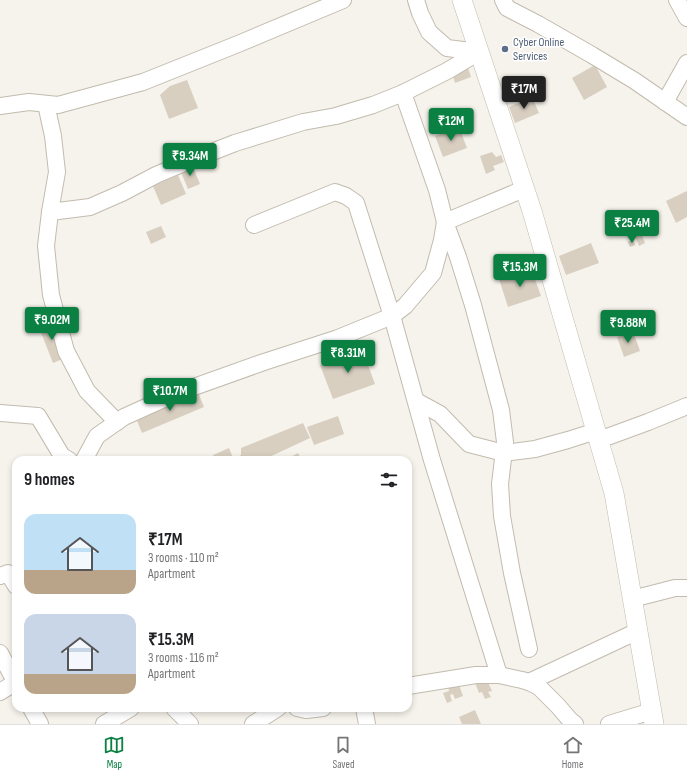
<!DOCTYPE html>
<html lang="en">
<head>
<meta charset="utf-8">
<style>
	body { margin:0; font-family:"Sofia Sans Condensed",sans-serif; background:#f2f2f2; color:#202124; height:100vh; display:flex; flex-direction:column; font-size:15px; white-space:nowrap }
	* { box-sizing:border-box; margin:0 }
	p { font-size:13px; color:#757577 }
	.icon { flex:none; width:22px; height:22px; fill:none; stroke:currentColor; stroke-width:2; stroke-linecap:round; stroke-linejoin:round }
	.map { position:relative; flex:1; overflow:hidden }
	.drawer { position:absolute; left:12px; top:456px; width:400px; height:256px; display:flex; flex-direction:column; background:#fff; border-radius:12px; box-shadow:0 2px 6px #0003 }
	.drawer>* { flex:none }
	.price { position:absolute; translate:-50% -34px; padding:0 9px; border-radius:4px; background:#0b8043; color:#fff; font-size:13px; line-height:26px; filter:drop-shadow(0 1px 2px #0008) }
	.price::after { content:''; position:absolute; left:50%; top:24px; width:12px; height:9px; margin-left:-6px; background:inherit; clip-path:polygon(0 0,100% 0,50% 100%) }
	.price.selected { background:#222; color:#fff }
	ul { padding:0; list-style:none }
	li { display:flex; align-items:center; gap:12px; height:100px; padding:0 12px }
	li span { display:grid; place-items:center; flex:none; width:112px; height:80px; border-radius:12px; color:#555 }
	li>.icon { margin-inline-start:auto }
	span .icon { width:48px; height:48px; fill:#fffc; stroke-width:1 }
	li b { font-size:17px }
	h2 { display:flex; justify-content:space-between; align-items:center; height:48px; padding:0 12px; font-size:17px }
	.dock { display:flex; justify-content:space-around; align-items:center; height:56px; border-top:1px solid #e0e0e0; background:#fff; font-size:11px; color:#757577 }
	.dock a { display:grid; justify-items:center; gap:2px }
	.dock .selected { color:#0b8043 }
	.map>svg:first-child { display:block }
</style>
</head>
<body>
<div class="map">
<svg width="687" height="724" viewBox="0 0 687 724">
	<rect width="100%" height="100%" fill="#f6f3ec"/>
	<!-- building -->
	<g fill="#d8cfc1">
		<polygon points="467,64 471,77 455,83 451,70"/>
		<polygon points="595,65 607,87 584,100 572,78"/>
		<polygon points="187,80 198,108 169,119 160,95 170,86"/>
		<polygon points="532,97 539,113 515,123 509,107"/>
		<polygon points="459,127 467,148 443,157 435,136"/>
		<polygon points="492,152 496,157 501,155 504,162 493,166 495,170 486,174 480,156"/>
		<polygon points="192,165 200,184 188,189 180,170"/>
		<polygon points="178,175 186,194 161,205 153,186"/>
		<polygon points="687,191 687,217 676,223 666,201"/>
		<polygon points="161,226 166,237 151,244 146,232"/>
		<polygon points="641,233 645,243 639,246 635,236"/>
		<polygon points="633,240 635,245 630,247 628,242"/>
		<polygon points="591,243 599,263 566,275 559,256"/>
		<polygon points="531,268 541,296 508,307 499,279"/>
		<polygon points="51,319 67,357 53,363 38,325"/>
		<polygon points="633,331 640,351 624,357 617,337"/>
		<polygon points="362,349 375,384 333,399 320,365"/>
		<polygon points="197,390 204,407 142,433 135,416"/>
		<polygon points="338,416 344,434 314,445 307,427"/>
		<polygon points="303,423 310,438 263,460 215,460 213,455 229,448 234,460 241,455 241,448"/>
		<polygon points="298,453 302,460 285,460"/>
		<polygon points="486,678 492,691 488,692 491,697 485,699 482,692 479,693 475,683"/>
		<polygon points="458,682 463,696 455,699 453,694 450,695 452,701 447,703 443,693 449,691 448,686"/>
		<polygon points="475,710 481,724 462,724 459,717"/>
	</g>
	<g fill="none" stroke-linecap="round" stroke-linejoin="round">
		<defs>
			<g id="minor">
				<polyline points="416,0 420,13 429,32 447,48 479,52"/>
				<polyline points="503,0 507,8 538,24 592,55 635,81 687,117"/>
				<polyline points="677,0 687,18"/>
				<polyline points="403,93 437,190 445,222 458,257 473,305 501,410 505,442 500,484 502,516 512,573 529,649"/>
				<polyline points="665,102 687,63"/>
				<polyline points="46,104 53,136 57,172 50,212 46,246 51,295 66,351 87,391 117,422"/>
				<polyline points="0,106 29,102 58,105 143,82 238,44 343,0"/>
				<polyline points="50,212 90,207 122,193 156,175 189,161 235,143 303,122 336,116 373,105 403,93 447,71 479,52"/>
				<polyline points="254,225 335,192 346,196 356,203 392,316 432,460 499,675"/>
				<polyline points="416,401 440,414 469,444 504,453 535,449 568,440 596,431"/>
				<polyline points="0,413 38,416 62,456 69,460"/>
				<polyline points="599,440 648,422 687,406"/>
				<polyline points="84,460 97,436 124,417 177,393 264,362 338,338 392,316 405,306 433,273 442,240 445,222 524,189"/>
				<polyline points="0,576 8,573 16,586"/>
				<polyline points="632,599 675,588 687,588"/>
				<polyline points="0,653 16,683"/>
				<polyline points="529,682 638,631"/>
				<polyline points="408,686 476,675 499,675 522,680 529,682 539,687 558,706 570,720 575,724"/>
				<polyline points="0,692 16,682"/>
				<polyline points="31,708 40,724"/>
				<polyline points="174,708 190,724"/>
				<polyline points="297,708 306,710 323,708"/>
				<polyline points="364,708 367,724"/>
				<polyline points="104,724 131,708"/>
				<polyline points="253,724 278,708"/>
				<polyline points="609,724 652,711"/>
			</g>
			<polyline id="tertiary" points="462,0 532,211 614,493 654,724"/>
		</defs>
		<!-- minor casing -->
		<use href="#minor" stroke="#c2bbae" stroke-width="18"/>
		<!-- tertiary casing -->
		<use href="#tertiary" stroke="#c2bbae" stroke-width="20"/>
		<!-- minor -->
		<use href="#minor" stroke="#fff" stroke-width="16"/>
		<!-- tertiary -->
		<use href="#tertiary" stroke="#fff" stroke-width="19"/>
	</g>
	<!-- markers -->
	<circle fill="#5c6f8a" stroke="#fff" stroke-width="1.5" cx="505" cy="49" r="4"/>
	<g text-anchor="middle" stroke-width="3" stroke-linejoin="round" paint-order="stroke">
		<!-- service labels -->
		<g font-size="12" fill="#4e5e75" stroke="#fff" text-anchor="start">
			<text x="513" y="46">Cyber Online<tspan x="513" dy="14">Services</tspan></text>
		</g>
	</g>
</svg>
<b class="price selected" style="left:524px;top:110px">₹17M</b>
<b class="price" style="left:451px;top:142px">₹12M</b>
<b class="price" style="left:190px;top:177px">₹9.34M</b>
<b class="price" style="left:632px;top:244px">₹25.4M</b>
<b class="price" style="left:520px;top:288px">₹15.3M</b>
<b class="price" style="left:52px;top:341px">₹9.02M</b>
<b class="price" style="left:628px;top:344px">₹9.88M</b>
<b class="price" style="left:348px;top:374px">₹8.31M</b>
<b class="price" style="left:170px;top:412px">₹10.7M</b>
<section class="drawer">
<h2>9 homes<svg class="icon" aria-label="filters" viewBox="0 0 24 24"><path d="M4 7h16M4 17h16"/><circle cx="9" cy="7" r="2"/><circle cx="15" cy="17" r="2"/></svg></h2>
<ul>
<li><span style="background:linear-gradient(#bfe0f5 70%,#b9a48a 0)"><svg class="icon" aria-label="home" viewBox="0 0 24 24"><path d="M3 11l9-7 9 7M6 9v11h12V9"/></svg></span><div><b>₹17M</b><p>3 rooms · 110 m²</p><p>Apartment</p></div></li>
<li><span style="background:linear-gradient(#c9d6e8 75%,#b9a48a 0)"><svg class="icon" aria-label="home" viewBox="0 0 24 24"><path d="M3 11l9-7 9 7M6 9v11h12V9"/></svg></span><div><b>₹15.3M</b><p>3 rooms · 116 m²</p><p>Apartment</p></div></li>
</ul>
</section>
</div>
<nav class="dock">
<a class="selected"><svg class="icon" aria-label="map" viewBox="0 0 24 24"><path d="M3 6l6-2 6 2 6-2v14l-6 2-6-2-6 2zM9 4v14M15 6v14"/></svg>Map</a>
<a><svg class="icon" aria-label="saved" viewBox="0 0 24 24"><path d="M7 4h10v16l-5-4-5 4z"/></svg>Saved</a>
<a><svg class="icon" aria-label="home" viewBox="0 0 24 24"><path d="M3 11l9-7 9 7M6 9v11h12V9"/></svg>Home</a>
</nav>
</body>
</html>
